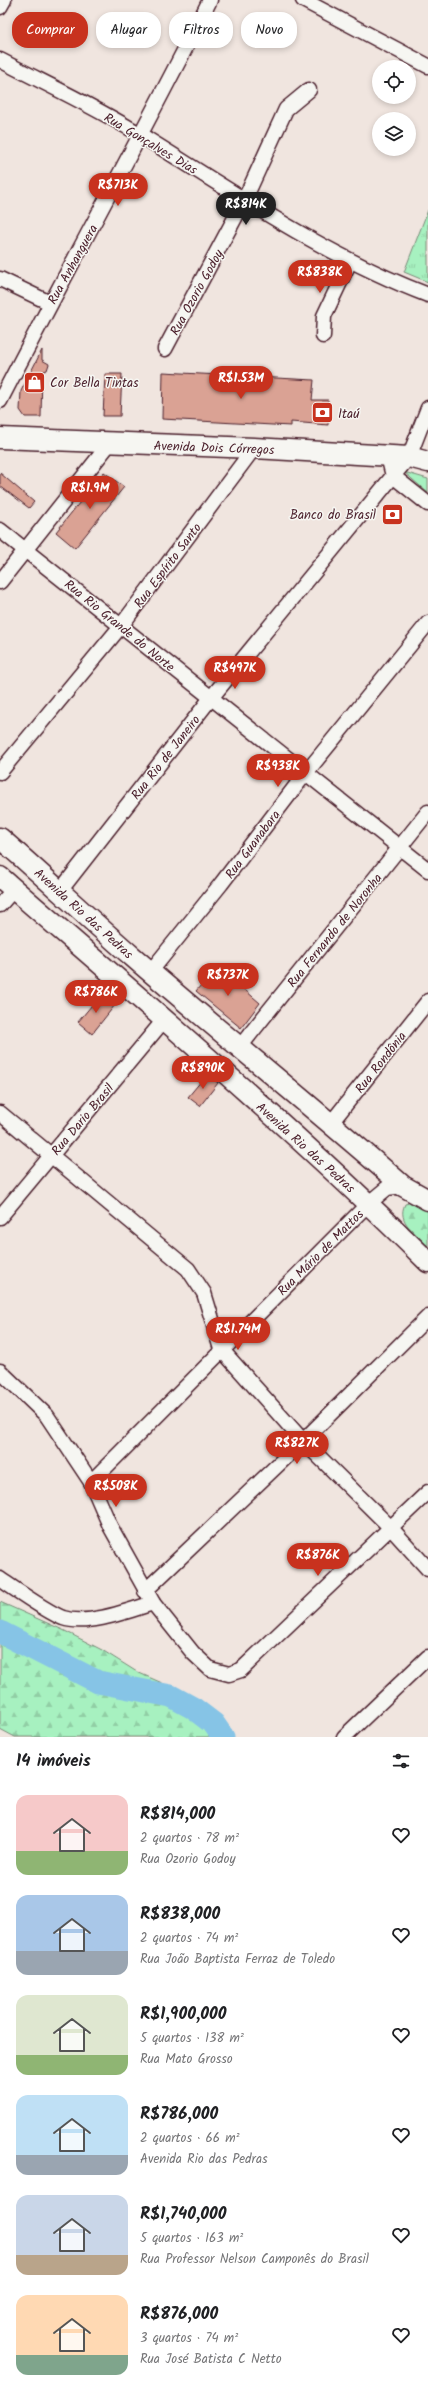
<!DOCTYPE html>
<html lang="pt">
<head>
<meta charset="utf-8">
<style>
	body { margin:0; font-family:Kalam,sans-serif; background:#f2f2f2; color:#202124; height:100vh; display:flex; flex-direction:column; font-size:15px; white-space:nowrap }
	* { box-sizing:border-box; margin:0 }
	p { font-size:13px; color:#757577 }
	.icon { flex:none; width:22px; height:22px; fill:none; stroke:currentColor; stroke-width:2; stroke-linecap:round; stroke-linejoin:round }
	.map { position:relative; height:1737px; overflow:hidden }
	.details { display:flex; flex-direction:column; background:#fff; flex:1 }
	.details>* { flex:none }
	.banner { position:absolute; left:12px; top:12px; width:404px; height:36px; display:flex; gap:8px }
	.fabs { position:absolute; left:372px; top:60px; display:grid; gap:8px }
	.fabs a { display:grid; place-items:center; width:44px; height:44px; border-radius:50%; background:#fff; box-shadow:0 2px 6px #0003; font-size:20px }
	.price { position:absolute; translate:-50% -34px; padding:0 9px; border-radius:14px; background:#c8321e; color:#fff; font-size:13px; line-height:26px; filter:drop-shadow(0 1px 2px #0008) }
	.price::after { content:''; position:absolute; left:50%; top:24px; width:12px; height:9px; margin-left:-6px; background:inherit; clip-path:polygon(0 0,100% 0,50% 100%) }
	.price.active { background:#222; color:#fff }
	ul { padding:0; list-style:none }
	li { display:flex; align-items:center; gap:12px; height:100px; padding:0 16px }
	li span { display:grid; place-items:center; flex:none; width:112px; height:80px; border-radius:12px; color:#555 }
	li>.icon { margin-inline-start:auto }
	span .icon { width:48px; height:48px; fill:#fffc; stroke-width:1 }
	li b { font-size:17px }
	h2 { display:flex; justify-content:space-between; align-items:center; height:48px; padding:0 16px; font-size:17px }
	.chip { padding:0 14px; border-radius:16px; background:#fff; box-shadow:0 2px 6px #0003; font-size:14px; line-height:36px }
	.chip.active { background:#c8321e; color:#fff }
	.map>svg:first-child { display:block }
</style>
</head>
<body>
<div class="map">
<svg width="428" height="1737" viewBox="0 0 428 1737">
	<defs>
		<pattern id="forest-firs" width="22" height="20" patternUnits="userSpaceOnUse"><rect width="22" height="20" fill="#a7f1c0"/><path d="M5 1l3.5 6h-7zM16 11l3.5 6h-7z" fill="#91cea5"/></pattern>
		<pattern id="park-tufts" width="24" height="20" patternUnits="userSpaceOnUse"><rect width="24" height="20" fill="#a7f1c0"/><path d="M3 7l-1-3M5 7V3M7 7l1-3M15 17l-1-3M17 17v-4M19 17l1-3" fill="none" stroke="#91cea5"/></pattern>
	</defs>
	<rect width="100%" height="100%" fill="#f0e5df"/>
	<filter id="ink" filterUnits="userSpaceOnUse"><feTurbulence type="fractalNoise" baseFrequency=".025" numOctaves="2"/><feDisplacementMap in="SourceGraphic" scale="8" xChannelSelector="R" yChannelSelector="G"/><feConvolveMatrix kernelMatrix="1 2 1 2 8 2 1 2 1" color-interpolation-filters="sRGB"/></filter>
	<g filter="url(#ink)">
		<!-- forest -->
		<g fill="url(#forest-firs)" stroke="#788876">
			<path d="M414 1202 428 1210V1246C416 1233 396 1222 405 1204Z"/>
			<polygon points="0,1602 63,1630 102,1650 137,1672 194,1697 210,1708 232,1737 15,1737 0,1729"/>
		</g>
		<!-- park -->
		<g fill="url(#park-tufts)" stroke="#788876">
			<polygon points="428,210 428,282 404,272"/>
			<polygon points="404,472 428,479 428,493"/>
		</g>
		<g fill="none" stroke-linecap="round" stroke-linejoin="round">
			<!-- river -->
			<polyline stroke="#86c4e6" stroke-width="23" points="0,1632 98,1682 171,1696 193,1708 214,1724 223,1737"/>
		</g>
		<!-- building -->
		<g fill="#daa294" stroke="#4a1f2b">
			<polygon points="42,350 42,360 49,364 47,370 42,372 41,417 25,417 20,410 21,391"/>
			<polygon points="163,372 314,380 312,400 328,400 328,425 291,422 291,426 162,419"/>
			<polygon points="105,374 122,374 120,416 103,416"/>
			<polygon points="104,472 124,487 75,548 56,532"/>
			<polygon points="0,473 34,502 29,508 0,486"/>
			<polygon points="217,966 260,1003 241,1028 196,991"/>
			<polygon points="101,994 115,1005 92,1034 78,1022"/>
			<polygon points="207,1074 218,1083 200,1106 188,1097"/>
		</g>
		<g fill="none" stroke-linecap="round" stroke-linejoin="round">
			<defs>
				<g id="minor">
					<polyline points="303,0 428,66"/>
					<polyline points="0,7 4,0"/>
					<path d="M0 60C48 85 98 108 144 137 236 194 325 256 428 295"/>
					<polyline points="0,279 50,303"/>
					<polyline points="323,336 324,316 350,261"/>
					<polyline points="165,349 244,201 286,109 309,90"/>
					<path d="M0 401C69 267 142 135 210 0"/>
					<polyline points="428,408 409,457 393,476 428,504"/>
					<polyline points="0,530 428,870"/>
					<polyline points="0,582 110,443"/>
					<polyline points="0,772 121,626 254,448"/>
					<polyline points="60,891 211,698 393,476 388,456"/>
					<polyline points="0,905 14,889"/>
					<polyline points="151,971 221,884 305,774 428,623"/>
					<polyline points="239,1048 428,812"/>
					<polyline points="0,1113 188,1269 204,1293 221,1349 303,1441 390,1527 428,1569"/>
					<polyline points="331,1123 428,1001"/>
					<polyline points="0,1217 164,1020"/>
					<polyline points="0,1371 47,1416 91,1482 110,1526 153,1603 193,1653 210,1669 229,1674 241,1670 428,1492"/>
					<polyline points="91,1482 369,1203 387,1188 403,1186"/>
					<path d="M0 1579C15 1589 47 1612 63 1618 88 1626 128 1611 153 1603"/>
					<polyline points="145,1591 303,1441 428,1317"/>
					<polyline points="344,1737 428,1657"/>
				</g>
				<g id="secondary">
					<polyline points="0,438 254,448 409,457 428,462"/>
					<path d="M0 838C45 877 88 918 133 957 222 1034 314 1108 403 1186L428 1200"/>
					<path d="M0 877C145 1003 292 1127 428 1262"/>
				</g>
			</defs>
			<!-- minor casing -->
			<use href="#minor" stroke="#4a1f2b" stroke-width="17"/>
			<!-- secondary casing -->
			<use href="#secondary" stroke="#4a1f2b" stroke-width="23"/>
			<!-- minor -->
			<use href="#minor" stroke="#f6f6f2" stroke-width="14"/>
			<!-- secondary -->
			<use href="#secondary" stroke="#f6f6f2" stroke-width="20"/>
		</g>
	</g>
	<!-- icons -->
	<defs>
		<symbol id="shop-square" viewBox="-11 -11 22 22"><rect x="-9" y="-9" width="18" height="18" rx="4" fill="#c8321e" stroke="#f6f6f2"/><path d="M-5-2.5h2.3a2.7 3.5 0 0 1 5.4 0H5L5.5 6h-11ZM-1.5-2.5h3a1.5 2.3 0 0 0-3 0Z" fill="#fff"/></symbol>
		<symbol id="bank-square" viewBox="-11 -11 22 22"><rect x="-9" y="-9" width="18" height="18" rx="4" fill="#c8321e" stroke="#f6f6f2"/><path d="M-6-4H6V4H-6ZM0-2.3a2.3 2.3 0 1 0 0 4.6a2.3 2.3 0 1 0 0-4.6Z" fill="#fff"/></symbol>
	</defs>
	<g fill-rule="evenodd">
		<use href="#shop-square" x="22" y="370" width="25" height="25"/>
		<use href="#bank-square" x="310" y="400" width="25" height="25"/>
		<use href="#bank-square" x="380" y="502" width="25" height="25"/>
	</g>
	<g text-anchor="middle" stroke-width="3" stroke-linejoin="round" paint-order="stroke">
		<!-- street labels -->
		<g font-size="13" fill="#4a1f2b" stroke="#f6f6f2">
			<text transform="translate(151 143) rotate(31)" y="5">Rua Gonçalves Dias</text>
			<text transform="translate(72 264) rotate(-61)" y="5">Rua Anhanguera</text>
			<text transform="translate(196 292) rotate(-61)" y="5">Rua Ozorio Godoy</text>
			<text transform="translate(214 447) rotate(2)" y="5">Avenida Dois Córregos</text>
			<text transform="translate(167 565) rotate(-53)" y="5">Rua Espírito Santo</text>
			<text transform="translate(120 625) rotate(39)" y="5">Rua Rio Grande do Norte</text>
			<text transform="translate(165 757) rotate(-52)" y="5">Rua Rio de Janeiro</text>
			<text transform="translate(252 844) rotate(-53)" y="5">Rua Guanabara</text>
			<text transform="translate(84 913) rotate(42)" y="5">Avenida Rio das Pedras</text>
			<text transform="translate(334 930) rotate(-51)" y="5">Rua Fernando de Noronha</text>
			<text transform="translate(380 1062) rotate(-52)" y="5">Rua Rondônia</text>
			<text transform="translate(82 1119) rotate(-50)" y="5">Rua Dario Brasil</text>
			<text transform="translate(306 1147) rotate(42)" y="5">Avenida Rio das Pedras</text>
			<text transform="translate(320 1252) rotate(-45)" y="5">Rua Mário de Mattos</text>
		</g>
		<!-- poi labels -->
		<g font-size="13" fill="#4a1f2b" stroke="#f6f6f2" text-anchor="start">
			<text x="50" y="387">Cor Bella Tintas</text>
			<text x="338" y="418">Itaú</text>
			<text x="376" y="519" text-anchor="end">Banco do Brasil</text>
		</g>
	</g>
</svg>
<div class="fabs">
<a><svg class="icon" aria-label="locate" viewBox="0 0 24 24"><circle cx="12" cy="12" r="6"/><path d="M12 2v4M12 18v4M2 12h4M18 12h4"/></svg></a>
<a><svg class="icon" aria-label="layers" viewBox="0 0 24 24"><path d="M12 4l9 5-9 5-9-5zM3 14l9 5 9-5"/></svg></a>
</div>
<b class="price" style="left:118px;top:207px">R$713K</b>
<b class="price active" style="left:246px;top:226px">R$814K</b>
<b class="price" style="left:320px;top:294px">R$838K</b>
<b class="price" style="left:241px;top:400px">R$1.53M</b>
<b class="price" style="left:90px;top:510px">R$1.9M</b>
<b class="price" style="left:235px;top:690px">R$497K</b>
<b class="price" style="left:278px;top:788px">R$938K</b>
<b class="price" style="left:228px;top:997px">R$737K</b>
<b class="price" style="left:96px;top:1014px">R$786K</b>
<b class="price" style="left:203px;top:1090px">R$890K</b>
<b class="price" style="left:238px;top:1351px">R$1.74M</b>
<b class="price" style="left:297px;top:1465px">R$827K</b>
<b class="price" style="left:116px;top:1508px">R$508K</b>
<b class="price" style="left:318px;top:1577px">R$876K</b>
<div class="banner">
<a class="chip active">Comprar</a>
<a class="chip">Alugar</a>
<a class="chip">Filtros</a>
<a class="chip">Novo</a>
</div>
</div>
<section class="details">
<h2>14 imóveis<svg class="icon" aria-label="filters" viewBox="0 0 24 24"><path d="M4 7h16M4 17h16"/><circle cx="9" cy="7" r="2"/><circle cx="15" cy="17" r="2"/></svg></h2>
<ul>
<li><span style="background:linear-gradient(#f6c9c9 70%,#8fb573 0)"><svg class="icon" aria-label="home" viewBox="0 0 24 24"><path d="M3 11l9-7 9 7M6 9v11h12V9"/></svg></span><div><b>R$814,000</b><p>2 quartos · 78 m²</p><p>Rua Ozorio Godoy</p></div><svg class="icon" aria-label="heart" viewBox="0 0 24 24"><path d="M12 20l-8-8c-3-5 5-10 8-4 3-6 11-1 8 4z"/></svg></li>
<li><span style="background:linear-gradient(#a9c7e8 70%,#9aa5b1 0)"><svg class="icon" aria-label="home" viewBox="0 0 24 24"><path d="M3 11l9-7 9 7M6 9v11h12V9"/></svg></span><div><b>R$838,000</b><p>2 quartos · 74 m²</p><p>Rua João Baptista Ferraz de Toledo</p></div><svg class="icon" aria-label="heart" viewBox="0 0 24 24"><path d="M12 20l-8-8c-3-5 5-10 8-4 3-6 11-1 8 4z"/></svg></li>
<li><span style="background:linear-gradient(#dfe7d0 75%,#8fb573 0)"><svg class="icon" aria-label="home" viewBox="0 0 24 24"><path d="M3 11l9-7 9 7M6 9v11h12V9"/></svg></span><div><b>R$1,900,000</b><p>5 quartos · 138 m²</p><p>Rua Mato Grosso</p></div><svg class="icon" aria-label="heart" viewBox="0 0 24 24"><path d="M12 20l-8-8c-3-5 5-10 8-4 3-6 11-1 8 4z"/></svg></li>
<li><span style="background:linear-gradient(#bfe0f5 75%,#9aa5b1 0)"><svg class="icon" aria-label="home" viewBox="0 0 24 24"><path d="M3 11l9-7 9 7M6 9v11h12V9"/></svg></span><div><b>R$786,000</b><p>2 quartos · 66 m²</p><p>Avenida Rio das Pedras</p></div><svg class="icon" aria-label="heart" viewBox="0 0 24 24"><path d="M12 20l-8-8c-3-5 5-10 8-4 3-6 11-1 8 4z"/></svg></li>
<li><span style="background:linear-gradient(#c9d6e8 75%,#b9a48a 0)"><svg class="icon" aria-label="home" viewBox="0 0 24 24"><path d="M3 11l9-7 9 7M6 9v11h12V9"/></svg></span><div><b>R$1,740,000</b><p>5 quartos · 163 m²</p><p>Rua Professor Nelson Camponês do Brasil</p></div><svg class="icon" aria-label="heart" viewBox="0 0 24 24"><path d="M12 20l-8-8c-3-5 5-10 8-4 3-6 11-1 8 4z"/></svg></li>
<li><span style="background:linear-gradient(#ffd9b3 75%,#7fa58c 0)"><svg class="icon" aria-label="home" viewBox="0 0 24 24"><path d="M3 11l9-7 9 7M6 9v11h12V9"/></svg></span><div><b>R$876,000</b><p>3 quartos · 74 m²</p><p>Rua José Batista C Netto</p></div><svg class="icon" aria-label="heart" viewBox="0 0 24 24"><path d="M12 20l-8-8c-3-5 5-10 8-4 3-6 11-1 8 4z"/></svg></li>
</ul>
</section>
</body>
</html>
